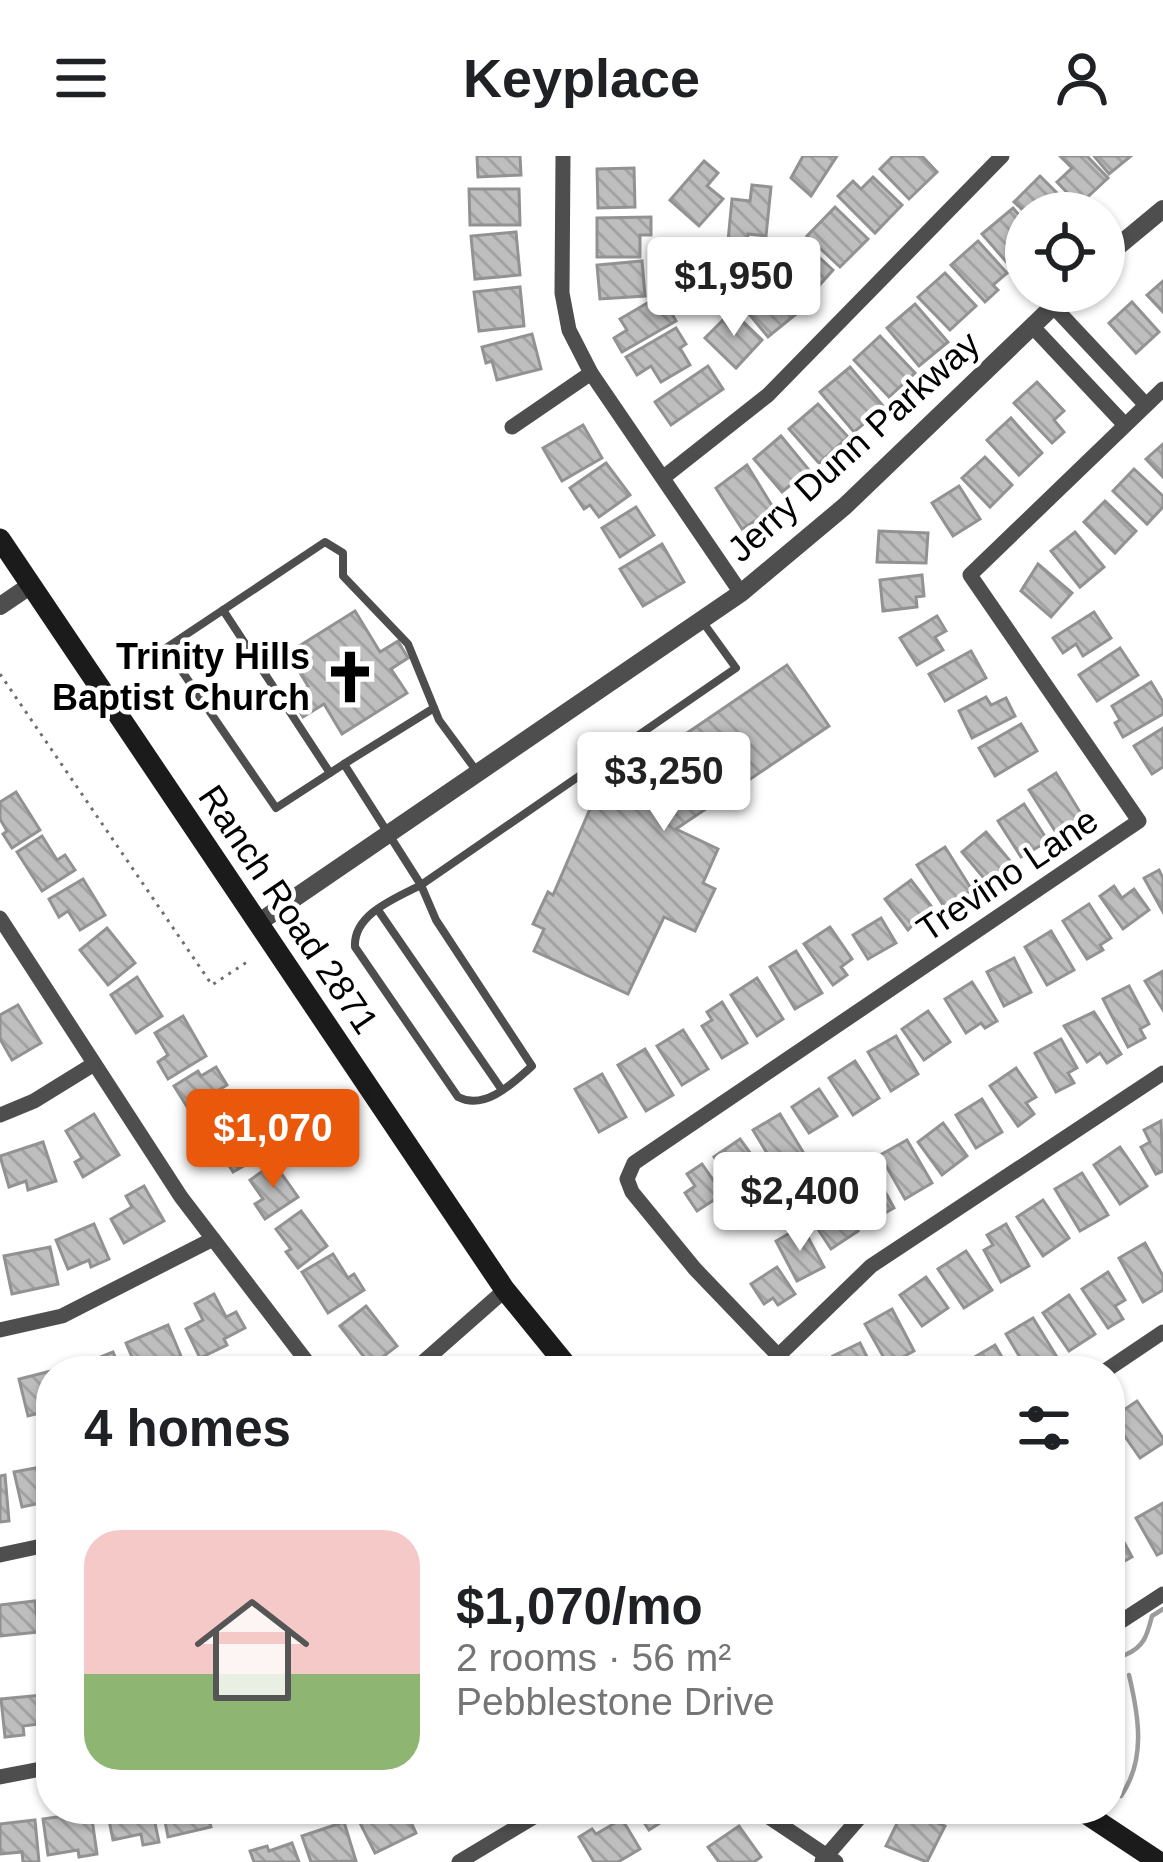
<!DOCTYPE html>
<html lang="en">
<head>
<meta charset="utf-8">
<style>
	body { margin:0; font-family:Helvetica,sans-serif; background:#f6f6f6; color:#202124; height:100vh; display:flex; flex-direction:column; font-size:45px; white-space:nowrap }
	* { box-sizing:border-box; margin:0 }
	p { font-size:39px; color:#757577 }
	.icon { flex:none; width:66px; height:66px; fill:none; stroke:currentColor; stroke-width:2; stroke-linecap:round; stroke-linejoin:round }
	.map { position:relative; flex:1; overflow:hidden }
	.panel { position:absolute; left:36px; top:1200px; width:1089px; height:468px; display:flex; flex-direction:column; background:#fff; border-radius:48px; box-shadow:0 3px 9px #0004 }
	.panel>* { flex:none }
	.controls { position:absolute; left:1005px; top:36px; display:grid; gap:24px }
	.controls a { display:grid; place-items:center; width:120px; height:120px; border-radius:50%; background:#fff; box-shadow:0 3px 9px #0004; font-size:60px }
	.price { position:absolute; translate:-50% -102px; padding:0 27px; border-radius:12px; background:#fff; color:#222; font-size:39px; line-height:78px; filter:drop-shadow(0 3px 6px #0008) }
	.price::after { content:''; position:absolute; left:50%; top:72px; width:36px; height:27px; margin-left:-18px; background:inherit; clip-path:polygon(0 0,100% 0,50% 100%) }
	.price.on { background:#ea580c; color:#fff }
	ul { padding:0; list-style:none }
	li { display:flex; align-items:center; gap:36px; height:300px; padding:0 48px }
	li+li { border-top:3px solid #e0e0e0 }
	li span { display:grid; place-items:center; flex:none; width:336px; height:240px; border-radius:36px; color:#555 }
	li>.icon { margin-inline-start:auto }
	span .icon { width:144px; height:144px; fill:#fffc; stroke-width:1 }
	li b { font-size:51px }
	h2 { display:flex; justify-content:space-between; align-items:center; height:144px; padding:0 48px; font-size:51px }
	header { display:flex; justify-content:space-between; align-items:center; height:156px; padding:0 48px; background:#fff; font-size:54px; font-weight:700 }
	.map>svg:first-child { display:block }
</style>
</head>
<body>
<header><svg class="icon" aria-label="menu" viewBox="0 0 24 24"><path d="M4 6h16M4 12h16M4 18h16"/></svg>Keyplace<svg class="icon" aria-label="person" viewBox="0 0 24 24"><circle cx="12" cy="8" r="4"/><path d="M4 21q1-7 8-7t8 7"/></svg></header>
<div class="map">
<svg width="1163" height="1706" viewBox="0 0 1163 1706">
	<defs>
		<pattern id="building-back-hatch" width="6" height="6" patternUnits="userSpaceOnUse" patternTransform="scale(3)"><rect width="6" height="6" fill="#bebebe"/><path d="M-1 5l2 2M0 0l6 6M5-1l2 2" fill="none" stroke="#a2a2a2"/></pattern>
	</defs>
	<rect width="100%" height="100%" fill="#fff"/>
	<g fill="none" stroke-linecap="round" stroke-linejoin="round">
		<!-- stream -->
		<g stroke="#9c9c9c" stroke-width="4.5">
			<path d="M1125 1499C1144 1491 1147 1480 1152 1460L1163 1453"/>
			<path d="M1121 1640C1146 1604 1139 1561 1129 1519"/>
		</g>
	</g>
	<!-- building -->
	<g fill="url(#building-back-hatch)" stroke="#929292" stroke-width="3">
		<polygon points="477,0 520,0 521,19 478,21"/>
		<polygon points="803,0 837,0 811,40 791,22"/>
		<polygon points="893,0 922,0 937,16 909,43 880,13"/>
		<polygon points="1060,0 1087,0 1108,22 1079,49 1057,26 1072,12"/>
		<polygon points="1094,0 1131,0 1109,18"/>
		<polygon points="704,5 718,17 707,30 723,43 699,70 670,44"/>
		<polygon points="634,12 635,51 598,52 597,13"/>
		<polygon points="1040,20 1076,56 1074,57 1026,57 1014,46"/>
		<polygon points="873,21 902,49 875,77 838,40 853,25 861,33"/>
		<polygon points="752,29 771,31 766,80 748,78 747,86 728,85 732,43 750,45"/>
		<polygon points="469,33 519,33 520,69 470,69"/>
		<polygon points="835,51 868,83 840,111 807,80"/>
		<polygon points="1013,52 1026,67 1026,95 1009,109 982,78"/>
		<polygon points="651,61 651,79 640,79 640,101 597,101 597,62"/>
		<polygon points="516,76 520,119 475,123 471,80"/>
		<polygon points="801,85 833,114 805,145 773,115"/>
		<polygon points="978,85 1007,117 993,129 998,134 985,146 951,109"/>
		<polygon points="642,105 645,140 600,143 597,109"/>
		<polygon points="945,117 976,150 950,174 918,141"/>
		<polygon points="1163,125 1163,156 1147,139"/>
		<polygon points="777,126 801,154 768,181 745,153"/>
		<polygon points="520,131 524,170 479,175 474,136"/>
		<polygon points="661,139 676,165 622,196 614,182 627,174 620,163"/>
		<polygon points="1132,146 1159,176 1136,197 1109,167"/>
		<polygon points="915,148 948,186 919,210 887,172"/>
		<polygon points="732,155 762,184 736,212 705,182"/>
		<polygon points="676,172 686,188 680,192 690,209 661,226 651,210 637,219 626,201"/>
		<polygon points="532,178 541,213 497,224 492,205 486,207 482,191"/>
		<polygon points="880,180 915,217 889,241 854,204"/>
		<polygon points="708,210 723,233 671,269 655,246"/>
		<polygon points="850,211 884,251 854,276 820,236"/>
		<polygon points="1037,226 1064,255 1054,264 1064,276 1052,287 1014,247"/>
		<polygon points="818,248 848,281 819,307 789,273"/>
		<polygon points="1011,262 1042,297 1019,319 987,284"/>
		<polygon points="583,269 602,302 562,325 543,292"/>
		<polygon points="781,280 809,314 782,336 754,303"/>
		<polygon points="1163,288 1163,321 1146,303"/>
		<polygon points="985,301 1012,329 990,351 962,322"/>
		<polygon points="606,307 630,339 599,361 590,349 584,353 570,332"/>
		<polygon points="747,309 774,353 742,373 716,332"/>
		<polygon points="1134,313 1163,340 1163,351 1147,368 1113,335"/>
		<polygon points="959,330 980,363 953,380 932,347"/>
		<polygon points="1105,345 1136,375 1115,397 1084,366"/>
		<polygon points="636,351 654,379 620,401 602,372"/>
		<polygon points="879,375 928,377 926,407 877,406"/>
		<polygon points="1075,376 1104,411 1080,431 1051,395"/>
		<polygon points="662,388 684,426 643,450 620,413"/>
		<polygon points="1038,408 1072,437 1051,461 1021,435"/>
		<polygon points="922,419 924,440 916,441 917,451 883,455 880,424"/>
		<polygon points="355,455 380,496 398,485 408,502 391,513 407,537 342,578 324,548 303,561 291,541 308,530 288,497"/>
		<polygon points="1094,456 1111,482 1083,500 1076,488 1063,497 1053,482"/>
		<polygon points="937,460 946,475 935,481 943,494 917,509 900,482"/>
		<polygon points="1120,492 1138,519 1097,545 1079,519"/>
		<polygon points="971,495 986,522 945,545 929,518"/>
		<polygon points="787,509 829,570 676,673 718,693 703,727 715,733 695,775 664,761 628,838 534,795 544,773 533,768 548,736 553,739 596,639"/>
		<polygon points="1151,526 1163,546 1163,558 1123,581 1115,567 1120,564 1112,550"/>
		<polygon points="986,541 991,549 1006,542 1015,560 972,582 959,555"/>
		<polygon points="1021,568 1037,595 995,620 979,592"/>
		<polygon points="1163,572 1163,611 1152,618 1134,590"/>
		<polygon points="1056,617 1083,661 1057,678 1029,634"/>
		<polygon points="16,636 40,674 12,692 3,678 7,675 0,663 0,646"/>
		<polygon points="1024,648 1048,685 1021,701 998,665"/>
		<polygon points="986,676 1011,706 987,726 962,696"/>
		<polygon points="42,680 57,704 65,699 75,714 42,735 17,696"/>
		<polygon points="945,691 972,734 945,752 917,709"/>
		<polygon points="1159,714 1163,722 1163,756 1144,722"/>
		<polygon points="83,723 105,759 80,774 68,755 59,761 49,743"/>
		<polygon points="911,724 931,750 908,774 885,743"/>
		<polygon points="1114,730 1122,742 1134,733 1149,754 1123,773 1100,740"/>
		<polygon points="1089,748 1111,782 1100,789 1103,794 1087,803 1063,765"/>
		<polygon points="881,762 896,787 868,803 853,779"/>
		<polygon points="830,771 852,803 841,811 847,819 833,829 804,788"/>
		<polygon points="107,772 135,807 108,829 80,794"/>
		<polygon points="1051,775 1074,814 1047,829 1025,791"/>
		<polygon points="796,795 822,837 795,853 770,811"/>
		<polygon points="1014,802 1031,836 1004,850 987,816"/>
		<polygon points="1163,815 1163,854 1145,825"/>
		<polygon points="137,821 162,860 136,877 111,839"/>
		<polygon points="757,822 783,863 757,880 731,839"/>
		<polygon points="972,826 997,865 985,872 981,867 966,877 945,843"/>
		<polygon points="1129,830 1149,868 1140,873 1145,882 1128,891 1103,843"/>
		<polygon points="722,846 747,887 722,902 702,870 712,864 707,856"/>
		<polygon points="18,849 41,887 12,904 0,883 0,859"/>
		<polygon points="928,855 950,886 924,904 902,873"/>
		<polygon points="1094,856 1121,898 1107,907 1100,897 1087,906 1064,870"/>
		<polygon points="183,860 206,900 168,923 158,906 168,899 155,877"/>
		<polygon points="683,874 708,913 682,929 657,890"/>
		<polygon points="896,880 918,918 891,935 868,896"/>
		<polygon points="1061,883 1077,912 1068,917 1074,927 1056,936 1035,897"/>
		<polygon points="645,893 673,939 646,955 618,909"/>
		<polygon points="855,905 879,942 853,959 829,922"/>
		<polygon points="216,911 227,929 212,938 222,953 198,968 174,930 198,915 201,920"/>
		<polygon points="1016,912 1036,941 1026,947 1034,958 1018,970 990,930"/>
		<polygon points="602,918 626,961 599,976 575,933"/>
		<polygon points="819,933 837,960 809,977 792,951"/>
		<polygon points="982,943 1002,976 976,992 956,959"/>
		<polygon points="94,958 119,999 83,1021 75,1006 82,1002 66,975"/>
		<polygon points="780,958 803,996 776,1012 753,974"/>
		<polygon points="237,959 261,1000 233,1016 209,976"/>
		<polygon points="1161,965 1163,1015 1156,1018 1141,991 1150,986 1144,974"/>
		<polygon points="943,967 967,1000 942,1019 918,986"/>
		<polygon points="740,983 761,1012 735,1031 714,1001"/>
		<polygon points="907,984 932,1027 905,1043 880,999"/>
		<polygon points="43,986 56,1025 28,1034 26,1025 9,1031 0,1000"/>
		<polygon points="1120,991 1147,1030 1120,1048 1094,1009"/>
		<polygon points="274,1007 298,1041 265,1063 255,1048 263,1043 250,1024"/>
		<polygon points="702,1008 723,1038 697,1055 685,1037 695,1030 687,1018"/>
		<polygon points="872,1012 894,1052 867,1067 845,1027"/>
		<polygon points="1082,1017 1108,1059 1080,1075 1055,1033"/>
		<polygon points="144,1030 164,1065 124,1087 111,1063 132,1051 126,1040"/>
		<polygon points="828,1031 858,1075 831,1093 802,1049"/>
		<polygon points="1043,1044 1069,1082 1043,1100 1017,1061"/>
		<polygon points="301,1055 327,1090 298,1112 286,1096 291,1093 276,1073"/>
		<polygon points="94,1068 109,1103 91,1111 89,1104 68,1113 56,1084"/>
		<polygon points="1006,1068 1029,1110 1001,1126 984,1094 993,1089 987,1079"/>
		<polygon points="802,1070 824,1111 797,1125 776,1085"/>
		<polygon points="1145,1087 1163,1120 1163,1134 1143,1146 1119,1102"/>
		<polygon points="50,1091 58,1128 12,1138 4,1100"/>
		<polygon points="966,1095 992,1134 964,1152 938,1113"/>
		<polygon points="333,1098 348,1122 354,1118 364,1134 328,1157 302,1116"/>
		<polygon points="777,1111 795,1138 778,1149 773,1142 764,1148 751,1128"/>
		<polygon points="1108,1116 1125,1144 1115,1150 1123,1163 1108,1172 1082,1133"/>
		<polygon points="926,1121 948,1152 922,1170 900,1139"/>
		<polygon points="214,1138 226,1161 236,1156 245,1172 224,1183 227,1189 200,1202 186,1173 203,1164 195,1148"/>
		<polygon points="1069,1139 1095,1178 1069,1195 1043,1157"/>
		<polygon points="366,1150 397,1190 371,1210 340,1170"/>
		<polygon points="892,1153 914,1195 888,1209 865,1168"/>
		<polygon points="1033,1162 1060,1206 1044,1215 1028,1215 1006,1178"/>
		<polygon points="168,1169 181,1200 138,1215 126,1187"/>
		<polygon points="860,1187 874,1215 841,1215 833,1200"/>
		<polygon points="995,1189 1010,1215 974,1215 968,1205"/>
		<polygon points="113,1196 121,1215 78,1215 76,1211"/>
		<polygon points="51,1215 51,1254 28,1260 19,1223"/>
		<polygon points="1137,1245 1163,1282 1163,1287 1140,1302 1112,1262"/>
		<polygon points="51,1309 51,1356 47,1357 45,1346 22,1351 14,1316"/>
		<polygon points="5,1319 9,1365 0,1366 0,1320"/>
		<polygon points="1163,1347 1163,1396 1157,1399 1136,1362"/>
		<polygon points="1112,1364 1132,1401 1110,1413 1110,1365"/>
		<polygon points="35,1445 39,1476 0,1480 0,1449"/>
		<polygon points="44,1539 47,1567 23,1570 24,1579 5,1581 1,1543"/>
		<polygon points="152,1653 159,1686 143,1689 141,1678 113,1684 107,1654"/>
		<polygon points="171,1653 206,1653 211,1671 168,1681 163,1655"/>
		<polygon points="382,1653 405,1653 416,1677 375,1697 359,1665"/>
		<polygon points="635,1653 682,1653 649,1674"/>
		<polygon points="904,1653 945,1670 927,1706 886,1690"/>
		<polygon points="91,1656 97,1698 79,1701 78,1694 48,1699 43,1663"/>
		<polygon points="622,1663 640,1693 618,1706 594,1706 579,1681 592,1673 596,1678"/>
		<polygon points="35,1664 39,1706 23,1706 22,1696 0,1698 0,1668"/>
		<polygon points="344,1666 356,1705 311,1706 302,1680"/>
		<polygon points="739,1670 761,1701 754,1706 719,1706 708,1691"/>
		<polygon points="292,1687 299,1706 254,1706 250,1695 267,1690 269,1695"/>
	</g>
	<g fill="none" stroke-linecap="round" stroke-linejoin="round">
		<!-- path -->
		<polyline stroke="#707070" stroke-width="3" stroke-dasharray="3 6" stroke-linecap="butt" points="0,518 212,829 247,806"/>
		<!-- service -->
		<g stroke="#4e4e4e" stroke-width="8">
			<polyline points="223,454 330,617"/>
			<polyline points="344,608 434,552"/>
			<polyline points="478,617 439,564 408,488 343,420 343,397 325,386 166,492 276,652 344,608 421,729 736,512 702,465"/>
			<path d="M421 729 436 764 532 910C513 927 485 955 458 941L355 791C353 758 396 742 421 729Z"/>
			<polyline points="378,754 502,934"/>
		</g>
		<!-- minor -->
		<g stroke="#4e4e4e" stroke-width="15">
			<polyline points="563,0 562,137 569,174 591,217 741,437"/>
			<polyline points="1053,150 1146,249"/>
			<polyline points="1032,170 1125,269"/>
			<polyline points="512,271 591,217"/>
			<polyline points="664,321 768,239 1002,0"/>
			<polyline points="0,762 181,1041 314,1215"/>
			<polyline points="0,959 34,945 94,908"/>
			<polyline points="0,1174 62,1160 213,1083"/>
			<polyline points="778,1200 871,1110 1163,917"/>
			<polyline points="413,1215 505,1134"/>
			<polyline points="793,1215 695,1113 632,1036 627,1023 634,1007 1139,665 970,419 1163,233"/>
			<polyline points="1105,1215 1163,1176"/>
			<polyline points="0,1399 51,1388"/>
			<polyline points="1120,1466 1163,1438"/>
			<polyline points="0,1621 51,1611"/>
			<polyline points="757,1653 836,1706"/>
			<polyline points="822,1705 867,1653"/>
			<polyline points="459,1706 547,1653"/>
		</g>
		<!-- tertiary -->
		<g stroke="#4e4e4e" stroke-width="18">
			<polyline points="1104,102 1163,53"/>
			<polyline points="0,450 31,429"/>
			<polyline points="258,767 741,437 845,350 1069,135"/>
		</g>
		<!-- secondary -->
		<g stroke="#1b1b1b" stroke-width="21">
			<polyline points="0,383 505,1134 571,1215"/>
			<polyline points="1079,1653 1159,1706"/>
		</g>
	</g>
	<!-- icons -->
	<defs>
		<symbol id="church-bare" viewBox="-9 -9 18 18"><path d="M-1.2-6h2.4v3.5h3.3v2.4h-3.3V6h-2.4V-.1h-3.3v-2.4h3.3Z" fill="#000" stroke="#fff" stroke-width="2.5" paint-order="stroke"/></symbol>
	</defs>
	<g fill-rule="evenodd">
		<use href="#church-bare" x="312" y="483" width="76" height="76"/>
	</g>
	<g text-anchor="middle" stroke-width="9" stroke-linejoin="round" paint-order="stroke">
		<!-- street labels -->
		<g font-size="36" fill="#000" stroke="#fff">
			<text transform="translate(853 290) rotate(-42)" y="13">Jerry Dunn Parkway</text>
			<text transform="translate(1007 718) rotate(-34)" y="13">Trevino Lane</text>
			<text transform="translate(289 753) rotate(56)" y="13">Ranch Road 2871</text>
		</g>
		<!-- poi labels -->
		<g font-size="36" font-weight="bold" fill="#000" stroke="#fff" text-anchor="end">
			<text x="310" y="513">Trinity Hills<tspan x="310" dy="41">Baptist Church</tspan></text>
		</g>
	</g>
</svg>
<div class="controls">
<a><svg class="icon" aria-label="locate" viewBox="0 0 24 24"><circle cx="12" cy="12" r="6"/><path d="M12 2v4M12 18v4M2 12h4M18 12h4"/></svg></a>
</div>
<b class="price" style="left:734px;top:183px">$1,950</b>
<b class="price" style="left:664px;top:678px">$3,250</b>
<b class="price on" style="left:273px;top:1035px">$1,070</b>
<b class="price" style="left:800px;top:1098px">$2,400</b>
<section class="panel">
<h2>4 homes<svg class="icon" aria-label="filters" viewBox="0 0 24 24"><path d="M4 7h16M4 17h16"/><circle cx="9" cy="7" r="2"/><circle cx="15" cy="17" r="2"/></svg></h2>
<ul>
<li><span style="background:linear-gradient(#f6c9c9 60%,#8fb573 0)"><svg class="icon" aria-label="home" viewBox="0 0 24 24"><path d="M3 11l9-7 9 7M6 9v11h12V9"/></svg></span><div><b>$1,070/mo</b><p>2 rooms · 56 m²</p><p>Pebblestone Drive</p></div></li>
</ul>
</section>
</div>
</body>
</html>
